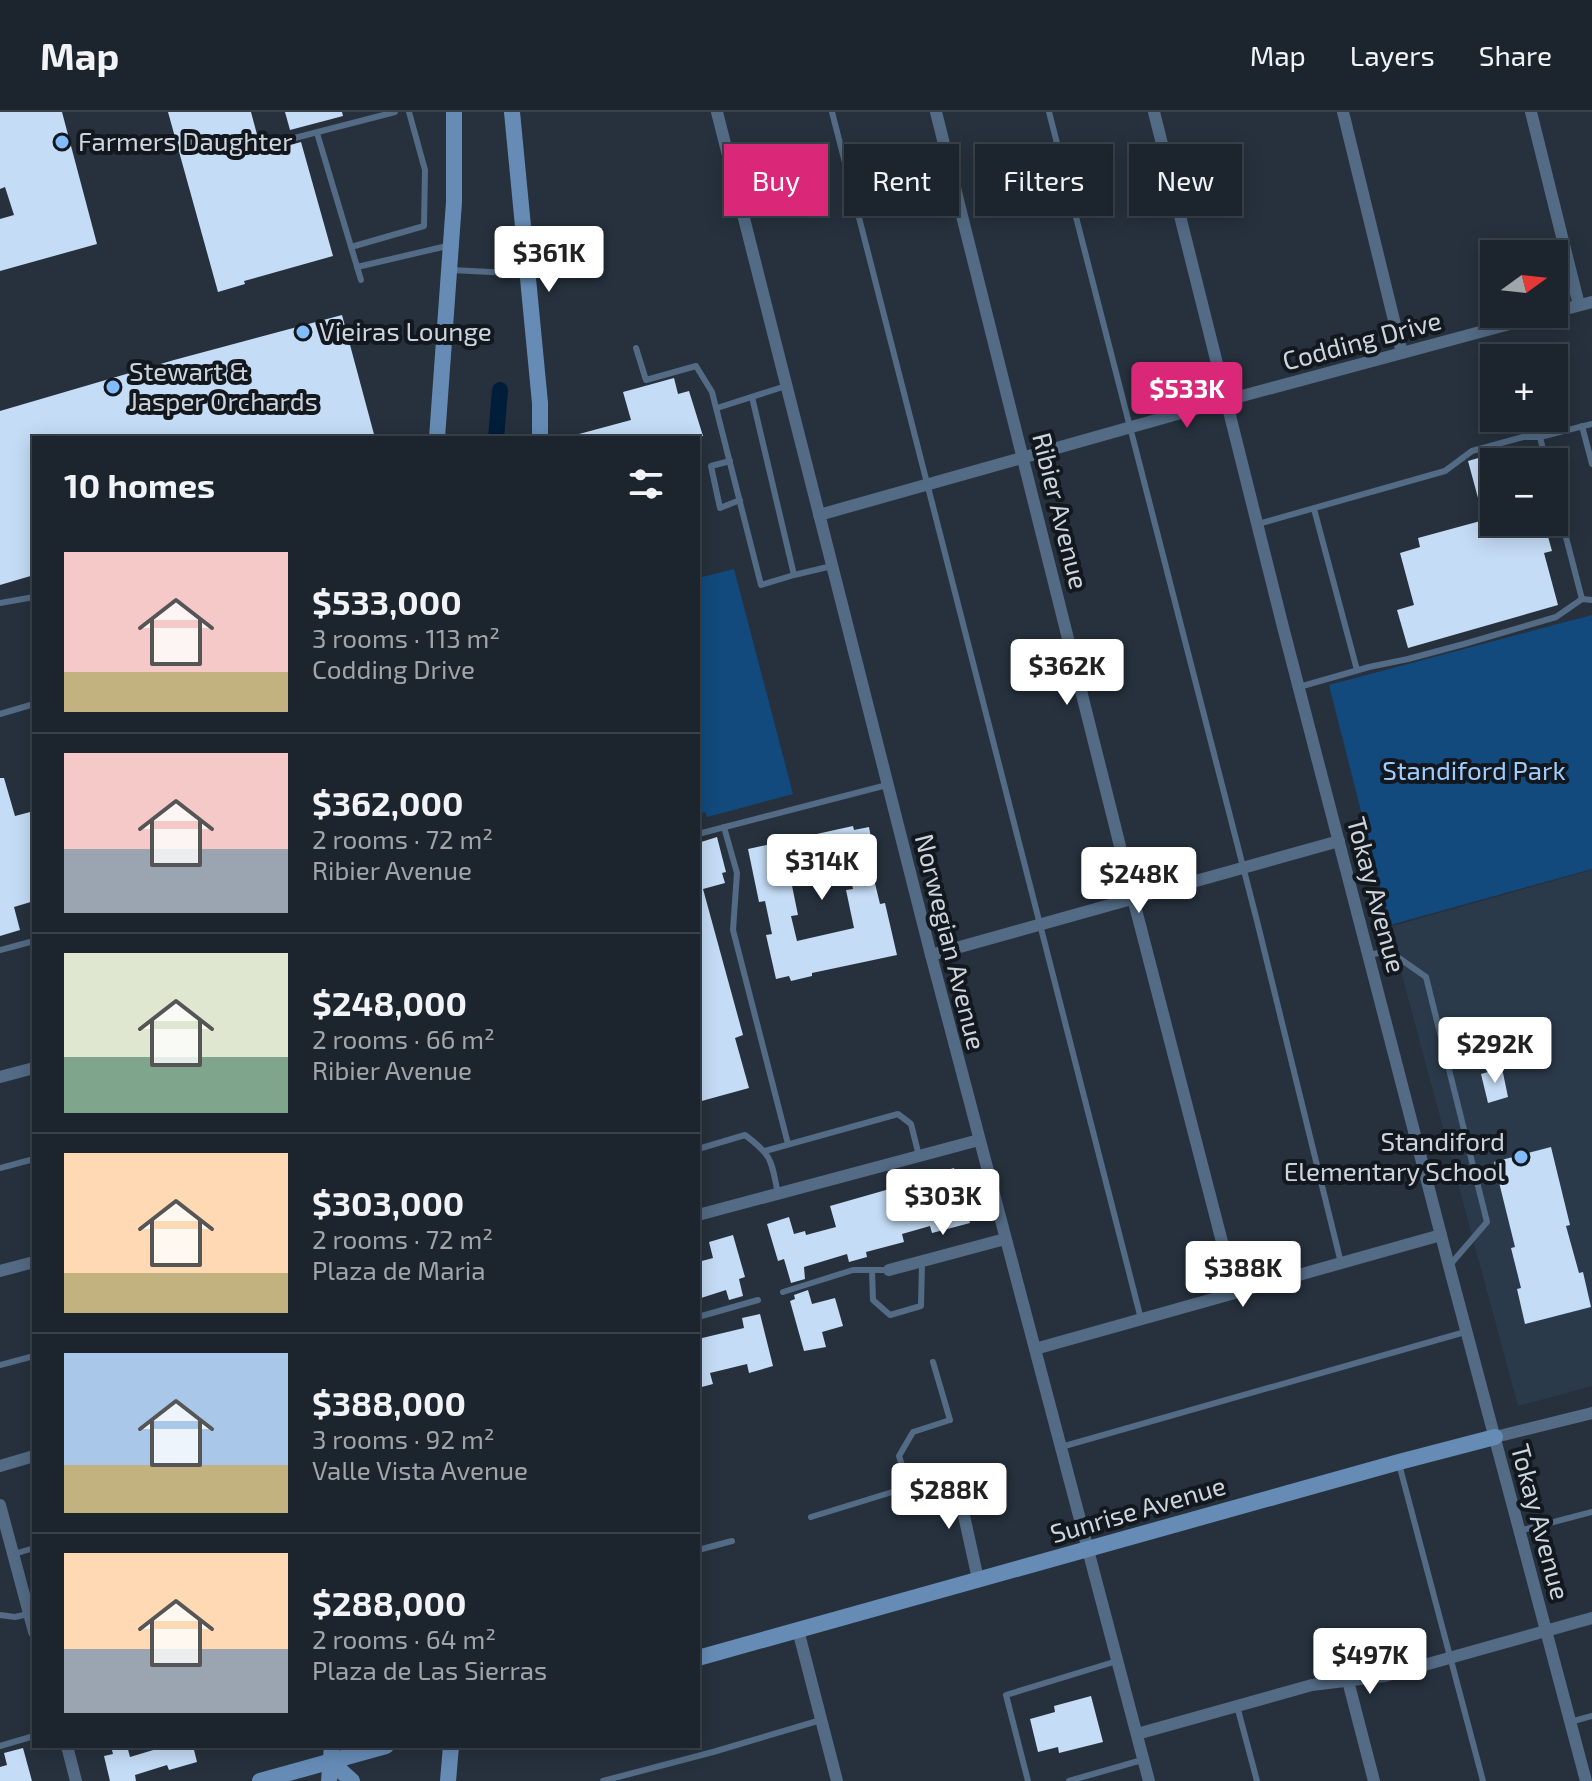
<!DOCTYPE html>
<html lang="en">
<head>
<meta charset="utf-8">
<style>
	body { margin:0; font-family:"Exo 2",sans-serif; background:#252d36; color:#f1f3f6; height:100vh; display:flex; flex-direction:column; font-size:30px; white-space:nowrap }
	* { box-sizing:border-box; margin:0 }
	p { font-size:26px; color:#a0a5aa }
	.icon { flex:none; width:44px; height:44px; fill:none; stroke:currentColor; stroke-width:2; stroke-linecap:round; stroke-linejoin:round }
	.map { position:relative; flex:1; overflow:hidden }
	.side { position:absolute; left:32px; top:324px; width:668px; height:1312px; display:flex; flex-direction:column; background:#1c252e; border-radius:0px; box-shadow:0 4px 20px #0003,0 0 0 2px #3a424a }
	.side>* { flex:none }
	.top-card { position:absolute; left:724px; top:32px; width:748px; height:72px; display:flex; gap:16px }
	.needle { width:52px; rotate:75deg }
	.controls { position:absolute; left:1480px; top:128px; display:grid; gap:16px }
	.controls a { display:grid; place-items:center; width:88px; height:88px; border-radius:0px; background:#1c252e; box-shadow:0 4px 20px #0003,0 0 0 2px #3a424a; font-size:40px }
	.price { position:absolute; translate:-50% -68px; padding:0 18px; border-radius:8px; background:#fff; color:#222; font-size:26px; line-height:52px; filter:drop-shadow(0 2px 4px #0008) }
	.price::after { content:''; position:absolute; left:50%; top:48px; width:24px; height:18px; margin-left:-12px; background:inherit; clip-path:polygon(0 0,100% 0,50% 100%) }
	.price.current { background:#db2777; color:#fff }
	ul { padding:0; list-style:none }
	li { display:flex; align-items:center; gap:24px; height:200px; padding:0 32px }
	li+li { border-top:2px solid #3a424a }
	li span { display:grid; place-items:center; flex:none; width:224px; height:160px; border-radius:0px; color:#555 }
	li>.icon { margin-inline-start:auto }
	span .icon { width:96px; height:96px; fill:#fffc; stroke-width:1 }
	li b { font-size:34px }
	h2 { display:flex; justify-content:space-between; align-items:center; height:96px; padding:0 32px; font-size:34px }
	.tag { padding:0 28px; border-radius:0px; background:#1c252e; box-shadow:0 4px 20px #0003,0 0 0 2px #3a424a; font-size:28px; line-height:72px }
	.tag.current { background:#db2777; color:#fff }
	header { display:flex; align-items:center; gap:48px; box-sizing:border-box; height:112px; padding:0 40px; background:#1c252e; border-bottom:2px solid #3a424a }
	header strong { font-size:38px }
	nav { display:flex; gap:44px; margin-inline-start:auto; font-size:28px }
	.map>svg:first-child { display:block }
</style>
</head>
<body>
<header>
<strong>Map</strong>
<nav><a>Map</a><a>Layers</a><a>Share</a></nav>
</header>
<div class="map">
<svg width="1592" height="1669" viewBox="0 0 1592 1669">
	<rect width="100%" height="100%" fill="#26313d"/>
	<!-- built -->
	<polygon fill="#2b3a4b" points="1592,758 1592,1274 1518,1294 1389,815"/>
	<!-- green -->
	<g fill="#124a7d">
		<polygon points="734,457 793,682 707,705 705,700 698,702 698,466"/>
		<polygon points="1592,503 1592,757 1390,813 1329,573"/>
	</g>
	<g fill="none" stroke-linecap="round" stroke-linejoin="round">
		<!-- canal -->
		<polyline stroke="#001d3a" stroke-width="16" points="496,326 500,278"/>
	</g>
	<!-- building -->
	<g fill="#c4dcf6" fill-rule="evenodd">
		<polygon points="0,0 62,0 97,132 0,159 0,107 14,103 5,75 0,77"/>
		<polygon points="168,0 251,0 262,41 301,30 333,144 244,169 245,172 218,180"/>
		<polygon points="285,0 342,0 343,4 290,18"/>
		<polygon points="342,203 375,326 34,326 34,463 0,473 0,299 174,248"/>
		<polygon points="674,266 678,282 689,279 703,324 695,326 580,326 579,322 631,308 623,280"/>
		<polygon points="1516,335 1520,350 1494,350 1494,410 1556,410 1558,418 1547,421 1552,439 1544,441 1558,493 1408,536 1397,498 1414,493 1400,441 1420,435 1418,426 1484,408 1468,349"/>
		<polygon points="0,666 4,666 15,704 34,699 34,789 14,795 20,818 0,824"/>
		<path d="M853 714 854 718 869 715 877 758 872 759 880 792 885 791 897 843 812 861V864L791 869 789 864 776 867 766 823 772 822 765 789 759 790 748 737ZM847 752 853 777 846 778 854 816 797 829 791 804 798 803 790 764Z"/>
		<polygon points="717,725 726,760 722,761 725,771 703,777 743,923 735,926 749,976 698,990 698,731"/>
		<polygon points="1502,956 1508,985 1488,991 1481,962"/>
		<polygon points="1551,1035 1570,1113 1566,1114 1579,1161 1583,1160 1591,1195 1525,1212 1517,1177 1521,1176 1511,1136 1515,1135 1494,1050"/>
		<polygon points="954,1056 970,1111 932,1121 930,1114 902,1122 904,1130 866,1140 867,1145 849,1150 847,1142 804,1155 805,1167 791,1171 784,1147 778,1149 767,1112 789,1105 794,1122 805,1119 806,1123 836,1115 830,1094 893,1076 895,1083 935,1072 933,1062"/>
		<polygon points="733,1123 745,1165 739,1167 743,1184 729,1188 726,1178 698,1187 698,1150 713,1146 709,1130"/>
		<polygon points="808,1178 812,1192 835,1186 843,1214 822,1220 826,1235 804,1239 790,1189 795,1187 794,1183"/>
		<polygon points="760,1202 773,1254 749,1261 747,1252 710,1261 713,1272 698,1276 698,1227 744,1216 742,1206"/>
		<polygon points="1091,1584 1103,1630 1059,1641 1058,1635 1038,1640 1030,1607 1055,1600 1054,1594"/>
		<polygon points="111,1634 127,1634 130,1645 160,1636 159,1634 193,1634 197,1650 169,1658 167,1653 135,1663 136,1669 110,1669 104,1644 113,1642"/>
		<polygon points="23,1636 32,1669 0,1669 0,1655 7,1653 4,1641"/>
	</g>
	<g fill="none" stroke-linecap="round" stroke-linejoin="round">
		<!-- lane -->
		<g stroke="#536b85" stroke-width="6">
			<polyline points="832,0 1141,1207"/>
			<polyline points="1049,0 1257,809 1341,1151"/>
			<polyline points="317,21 361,168"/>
			<polyline points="279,30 395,0"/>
			<polyline points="351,135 424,114 425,58 409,0"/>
			<polyline points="357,155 447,134"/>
			<polyline points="451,158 527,162"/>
			<polyline points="636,236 646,268 696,254 712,280 761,473 794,463 832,454"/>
			<polyline points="752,285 794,463"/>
			<polyline points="717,296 786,274"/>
			<polyline points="1582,314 1592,352"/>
			<polyline points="1540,325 1546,350"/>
			<polyline points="730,349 711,354 720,396 740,388"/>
			<polyline points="1554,379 1582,487"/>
			<polyline points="1314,397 1357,558"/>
			<polyline points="1258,412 1445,359 1472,339 1523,325 1540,325 1592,312"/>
			<polyline points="0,491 34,485"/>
			<polyline points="1299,575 1369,555 1408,547 1464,532 1556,505 1582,487 1592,488"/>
			<polyline points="0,602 34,592"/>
			<polyline points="724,715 737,761 733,818 788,1032"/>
			<polyline points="698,722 887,673"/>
			<polyline points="0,838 34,829"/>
			<polyline points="1368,843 1389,839 1426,865 1487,1110 1449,1154"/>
			<path d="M698 1037 745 1023C773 1044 771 1048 778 1082"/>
			<polyline points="765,1039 898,1002 911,1012 919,1044"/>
			<polyline points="0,1056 34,1047"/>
			<polyline points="872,1158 873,1188 890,1203 921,1194 922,1151"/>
			<polyline points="783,1180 853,1158 888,1158"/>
			<polyline points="698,1205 758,1188"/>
			<polyline points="0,1253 34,1244"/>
			<polyline points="1061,1335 1465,1220"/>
			<polyline points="1399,1352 1483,1669"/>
			<polyline points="909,1375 899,1344 913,1320 950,1308 933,1250"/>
			<polyline points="811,1405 951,1362"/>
			<polyline points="1519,1419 1592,1400"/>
			<polyline points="698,1438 732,1429"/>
			<polyline points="14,1442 34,1436"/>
			<polyline points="0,1503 15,1505 28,1502"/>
			<polyline points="1237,1594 1257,1669"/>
			<polyline points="1570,1610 1592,1604"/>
			<polyline points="0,1634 34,1624"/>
			<polyline points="603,1669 713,1640 821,1608"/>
			<polyline points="1028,1669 1006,1583 1117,1549"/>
			<polyline points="1069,1669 1142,1648"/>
		</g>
		<!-- street -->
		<g stroke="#536b85" stroke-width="12">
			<polyline points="717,0 931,843 1149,1669"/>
			<polyline points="936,0 1133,786 1235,1180"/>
			<polyline points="1154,0 1283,515 1449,1154 1586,1669"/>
			<polyline points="1343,0 1402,241"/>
			<polyline points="1531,0 1579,193"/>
			<polyline points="1554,200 1592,190"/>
			<polyline points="819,403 1227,288 1547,202"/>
			<polyline points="931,843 1339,729"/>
			<polyline points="0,965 34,956"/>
			<polyline points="698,1103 979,1028"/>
			<polyline points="889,1158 1005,1127"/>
			<polyline points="0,1159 34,1150"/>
			<polyline points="1035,1237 1441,1123"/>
			<polyline points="1495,1325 1592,1301"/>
			<polyline points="0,1354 34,1344"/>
			<polyline points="951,1362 959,1381 978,1467"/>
			<polyline points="0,1393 34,1520"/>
			<polyline points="798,1518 837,1669"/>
			<polyline points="1348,1569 1374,1669"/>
			<polyline points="1137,1622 1312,1573 1385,1564 1592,1506"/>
			<polyline points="67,1634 76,1669"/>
		</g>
		<!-- secondary -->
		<g stroke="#668cb6" stroke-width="16">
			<polyline points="512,0 540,291 540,326"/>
			<polyline points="437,326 454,90 454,0"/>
			<polyline points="698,1546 1399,1350 1495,1325"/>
			<polyline points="330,1649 352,1669"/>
			<polyline points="260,1669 386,1634"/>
			<polyline points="329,1669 332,1634"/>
			<polyline points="448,1669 451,1634"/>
		</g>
	</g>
	<!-- markers -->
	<g fill="#82bcfa" stroke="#13181e" stroke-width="3">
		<circle cx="62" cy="30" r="8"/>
		<circle cx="303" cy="220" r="8"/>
		<circle cx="113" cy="275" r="8"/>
		<circle cx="1521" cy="1045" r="8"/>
	</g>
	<g text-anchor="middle" stroke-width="8" stroke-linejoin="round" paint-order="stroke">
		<!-- poi labels -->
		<g font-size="26" fill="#cdd4dc" stroke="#13181e" text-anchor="start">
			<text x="78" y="39">Farmers Daughter</text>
			<text x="319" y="229">Vieiras Lounge</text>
			<text x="129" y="269">Stewart &amp;<tspan x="129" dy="30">Jasper Orchards</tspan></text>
			<text x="1505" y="1039" text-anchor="end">Standiford<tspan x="1505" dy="30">Elementary School</tspan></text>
		</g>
		<!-- street labels -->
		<g font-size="26" fill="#cdd4dc" stroke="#13181e">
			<text transform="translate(1362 229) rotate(-15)" y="9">Codding Drive</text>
			<text transform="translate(1060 399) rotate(76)" y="9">Ribier Avenue</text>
			<text transform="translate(1376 783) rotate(75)" y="9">Tokay Avenue</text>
			<text transform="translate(950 830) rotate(76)" y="9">Norwegian Avenue</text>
			<text transform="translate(1138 1398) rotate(-16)" y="9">Sunrise Avenue</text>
			<text transform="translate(1540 1410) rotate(75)" y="9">Tokay Avenue</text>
		</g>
		<!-- park labels -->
		<g font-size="26" fill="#9fcdfe" stroke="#13181e">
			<text x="1474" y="668">Standiford Park</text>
		</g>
	</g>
</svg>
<div class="controls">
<a><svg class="needle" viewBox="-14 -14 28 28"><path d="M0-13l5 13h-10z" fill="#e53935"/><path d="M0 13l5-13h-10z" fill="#a0a5aa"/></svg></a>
<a>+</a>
<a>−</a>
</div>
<b class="price" style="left:549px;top:182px">$361K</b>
<b class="price current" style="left:1187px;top:318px">$533K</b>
<b class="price" style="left:1067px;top:595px">$362K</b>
<b class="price" style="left:822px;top:790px">$314K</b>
<b class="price" style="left:1139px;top:803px">$248K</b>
<b class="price" style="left:1495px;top:973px">$292K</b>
<b class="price" style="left:943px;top:1125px">$303K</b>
<b class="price" style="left:1243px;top:1197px">$388K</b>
<b class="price" style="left:949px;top:1419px">$288K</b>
<b class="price" style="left:1370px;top:1584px">$497K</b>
<div class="top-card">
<a class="tag current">Buy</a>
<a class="tag">Rent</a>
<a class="tag">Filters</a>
<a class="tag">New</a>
</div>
<section class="side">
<h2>10 homes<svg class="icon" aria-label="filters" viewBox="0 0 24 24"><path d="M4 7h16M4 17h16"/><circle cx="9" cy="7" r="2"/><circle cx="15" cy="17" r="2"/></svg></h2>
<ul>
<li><span style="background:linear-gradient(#f6c9c9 75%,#c2b280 0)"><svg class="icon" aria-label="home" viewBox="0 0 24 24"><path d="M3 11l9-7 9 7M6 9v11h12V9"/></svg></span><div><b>$533,000</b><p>3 rooms · 113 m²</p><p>Codding Drive</p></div></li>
<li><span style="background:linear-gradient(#f6c9c9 60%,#9aa5b1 0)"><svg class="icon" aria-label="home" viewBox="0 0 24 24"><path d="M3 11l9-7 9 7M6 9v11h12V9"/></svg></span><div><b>$362,000</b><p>2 rooms · 72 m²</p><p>Ribier Avenue</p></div></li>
<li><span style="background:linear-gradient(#dfe7d0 65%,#7fa58c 0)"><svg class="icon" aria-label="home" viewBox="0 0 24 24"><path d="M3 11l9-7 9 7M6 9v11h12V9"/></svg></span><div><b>$248,000</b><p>2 rooms · 66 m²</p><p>Ribier Avenue</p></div></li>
<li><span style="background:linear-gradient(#ffd9b3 75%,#c2b280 0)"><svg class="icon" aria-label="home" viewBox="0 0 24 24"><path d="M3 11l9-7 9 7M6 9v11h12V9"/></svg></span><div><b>$303,000</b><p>2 rooms · 72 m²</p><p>Plaza de Maria</p></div></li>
<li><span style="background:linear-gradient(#a9c7e8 70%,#c2b280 0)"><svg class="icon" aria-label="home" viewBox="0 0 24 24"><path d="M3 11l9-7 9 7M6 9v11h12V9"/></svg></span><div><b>$388,000</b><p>3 rooms · 92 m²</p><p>Valle Vista Avenue</p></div></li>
<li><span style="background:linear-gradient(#ffd9b3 60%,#9aa5b1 0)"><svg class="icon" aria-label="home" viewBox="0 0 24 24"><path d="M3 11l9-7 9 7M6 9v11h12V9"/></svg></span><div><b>$288,000</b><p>2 rooms · 64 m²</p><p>Plaza de Las Sierras</p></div></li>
</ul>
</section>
</div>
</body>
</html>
